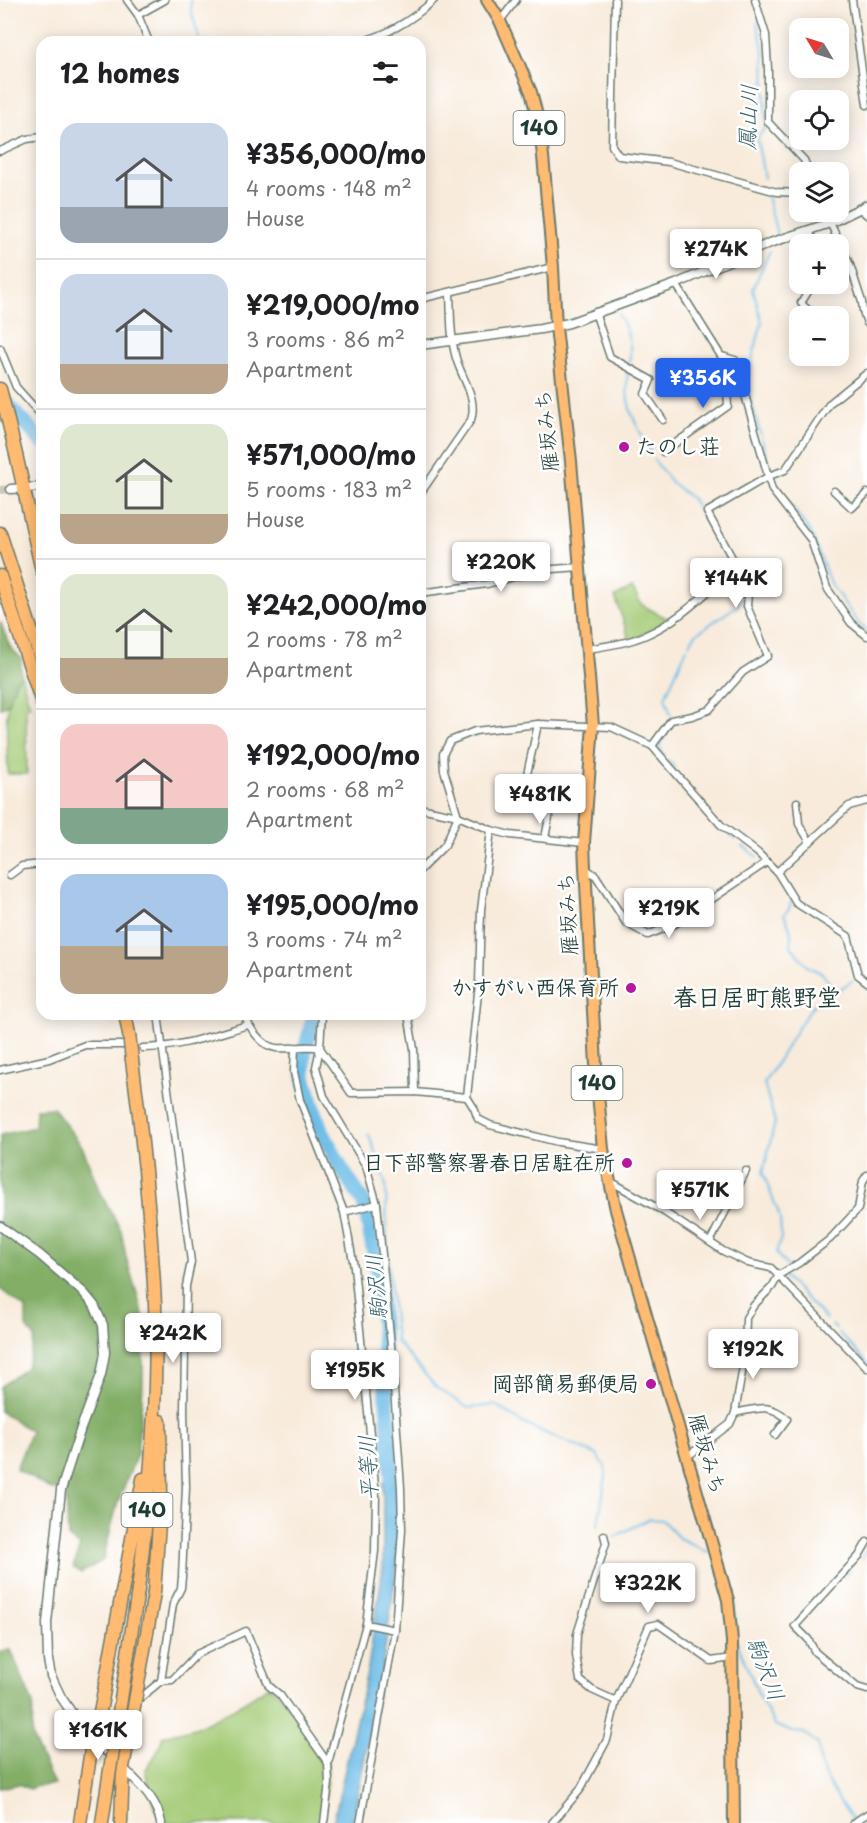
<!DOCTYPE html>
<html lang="en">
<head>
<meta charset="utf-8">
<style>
	body { margin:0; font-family:"Playpen Sans","Klee One",sans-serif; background:#f6f6f6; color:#202124; height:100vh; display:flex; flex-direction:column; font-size:22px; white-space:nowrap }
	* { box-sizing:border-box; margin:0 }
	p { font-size:20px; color:#757577 }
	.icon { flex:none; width:33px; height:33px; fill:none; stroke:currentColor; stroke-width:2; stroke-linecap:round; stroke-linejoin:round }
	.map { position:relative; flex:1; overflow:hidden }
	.sheet { position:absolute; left:36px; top:36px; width:390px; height:984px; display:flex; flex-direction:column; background:#fff; border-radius:18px; box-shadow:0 3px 15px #0003 }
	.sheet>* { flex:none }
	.needle { width:39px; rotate:308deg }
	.buttons { position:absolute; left:789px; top:18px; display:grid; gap:12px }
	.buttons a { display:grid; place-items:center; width:60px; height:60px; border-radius:12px; background:#fff; box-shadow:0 3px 15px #0003; font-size:30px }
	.price { position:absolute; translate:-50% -51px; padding:0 14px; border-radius:6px; background:#fff; color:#222; font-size:20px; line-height:39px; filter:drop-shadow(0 2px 3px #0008) }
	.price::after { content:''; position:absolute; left:50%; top:36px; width:18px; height:14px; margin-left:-9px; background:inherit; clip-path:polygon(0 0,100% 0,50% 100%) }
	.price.on { background:#2563eb; color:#fff }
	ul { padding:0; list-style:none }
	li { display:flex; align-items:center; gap:18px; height:150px; padding:0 24px }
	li+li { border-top:2px solid #e0e0e0 }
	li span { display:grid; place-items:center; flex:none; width:168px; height:120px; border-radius:18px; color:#555 }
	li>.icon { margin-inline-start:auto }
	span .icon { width:72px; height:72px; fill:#fffc; stroke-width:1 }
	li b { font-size:26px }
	h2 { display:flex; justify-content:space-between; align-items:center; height:72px; padding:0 24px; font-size:26px }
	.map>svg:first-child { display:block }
</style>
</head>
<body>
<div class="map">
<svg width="867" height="1823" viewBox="0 0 867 1823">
	<rect width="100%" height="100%" fill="#fff"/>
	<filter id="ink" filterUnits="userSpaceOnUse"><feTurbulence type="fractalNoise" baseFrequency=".0167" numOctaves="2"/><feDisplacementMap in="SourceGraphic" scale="12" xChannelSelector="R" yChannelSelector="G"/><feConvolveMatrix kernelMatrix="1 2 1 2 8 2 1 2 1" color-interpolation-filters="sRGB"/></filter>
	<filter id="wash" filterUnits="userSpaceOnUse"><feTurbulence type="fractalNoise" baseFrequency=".008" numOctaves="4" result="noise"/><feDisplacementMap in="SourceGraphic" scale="24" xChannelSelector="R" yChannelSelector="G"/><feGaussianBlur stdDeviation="1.35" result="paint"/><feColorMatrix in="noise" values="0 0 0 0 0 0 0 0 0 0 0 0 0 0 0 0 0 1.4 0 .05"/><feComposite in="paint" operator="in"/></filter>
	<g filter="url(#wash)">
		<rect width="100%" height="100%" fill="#f8ebdb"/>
		<!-- green -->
		<g fill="#a3ca75" stroke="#618454" stroke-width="1.5">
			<polygon points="632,588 642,605 672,621 630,641 615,597"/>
			<path d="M21 675 30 706 26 707 27 774H8C8 745 0 697 21 675Z"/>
			<polygon points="269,1686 280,1695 328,1763 324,1823 161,1823 152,1797 145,1771 158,1751 163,1736 195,1728 235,1708"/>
		</g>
		<!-- forest -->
		<g fill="#82ae66" stroke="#50764d" stroke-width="1.5">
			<polygon points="0,621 10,647 21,658 21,675 17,680 7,705 0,708"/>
			<polygon points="53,1108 82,1146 100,1192 121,1230 126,1257 143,1314 143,1386 137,1454 117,1505 103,1560 81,1573 73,1567 80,1546 68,1537 66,1489 52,1490 16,1469 31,1431 0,1411 0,1387 27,1367 35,1338 26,1327 26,1309 0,1289 0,1135 35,1127 36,1109"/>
			<polygon points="11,1650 33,1704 32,1737 54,1785 37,1786 29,1789 19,1784 0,1788 0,1651"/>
		</g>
		<!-- water -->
		<polygon fill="#6cbce7" stroke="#467c8e" stroke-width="1.5" points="398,1470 397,1567 381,1675 352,1823 333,1823 368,1668 383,1567 383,1483"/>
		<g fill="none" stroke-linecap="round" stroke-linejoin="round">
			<!-- stream -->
			<g stroke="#6cbce7" stroke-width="2">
				<polyline points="191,0 191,10 200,42"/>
				<polyline points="757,22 764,52 766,127 757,138 764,178"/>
				<polyline points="767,196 777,234"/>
				<path d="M618 314C627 327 633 346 629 362"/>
				<path d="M628 370C623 405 634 420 650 451"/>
				<polyline points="654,460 671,482 692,499 732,566"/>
				<polyline points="770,468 746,382 762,322 753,289 770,251"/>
				<polyline points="774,481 812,535 830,583 859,624 867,630"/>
				<path d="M689 644 696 634 738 605C746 594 742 583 736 571"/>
				<polyline points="671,715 665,697 687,648"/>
				<polyline points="664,755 659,746 672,724"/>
				<polyline points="668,760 675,768"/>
				<polyline points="674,778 682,786"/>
				<polyline points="686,791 693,799"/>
				<polyline points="698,804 704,810"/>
				<polyline points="731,836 736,840"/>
				<polyline points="743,846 757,857"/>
				<polyline points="771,870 776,877"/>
				<path d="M791 902 790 907 784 915C790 926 792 933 791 946L808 967 822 973 833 988"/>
				<polyline points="829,996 852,981"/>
				<polyline points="368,1134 378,1158 386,1186 387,1251 396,1341 436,1387 468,1408 495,1405 526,1425 597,1455 605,1466 606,1476 598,1525"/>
				<path d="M787 1266 776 1253 781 1238 780 1217 763 1173 775 1122 764 1083C781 1057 796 1029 814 1004"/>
				<polyline points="784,1276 826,1319"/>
				<polyline points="832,1325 836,1329"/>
				<polyline points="839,1333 867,1363"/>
				<polyline points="614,1537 649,1519 662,1520 679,1538 708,1552"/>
				<polyline points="862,1558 867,1549"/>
				<polyline points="844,1577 850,1571"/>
				<polyline points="732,1592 734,1595 736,1631"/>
				<path d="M737 1643 762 1702 775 1725 792 1732 804 1733 818 1744C820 1779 835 1793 853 1821"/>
			</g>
			<!-- river -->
			<g stroke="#6cbce7" stroke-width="15">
				<polyline points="0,396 42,442"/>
				<polyline points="314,1014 304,1054 304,1077 320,1127 341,1168 364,1203 379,1278 393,1494"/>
			</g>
		</g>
	</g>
	<g filter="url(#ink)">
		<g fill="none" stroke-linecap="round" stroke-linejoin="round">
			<!-- tertiary-tunnel -->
			<polyline stroke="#cdc8ba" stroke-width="8" stroke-dasharray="8 4" stroke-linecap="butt" points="0,490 11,489"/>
			<defs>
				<g id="minor">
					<polyline points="127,0 138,15 149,42"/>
					<polyline points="615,0 612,146 619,156 669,162 777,192 800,193"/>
					<polyline points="755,0 766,35 768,69 768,122 804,160 809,172"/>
					<polyline points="852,0 867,105"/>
					<polyline points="138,15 165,0"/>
					<polyline points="500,21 516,0"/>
					<path d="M359 42C388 35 412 20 434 0"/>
					<polyline points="0,151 27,139 42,137"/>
					<polyline points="860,209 867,215"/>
					<polyline points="825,212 850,265 862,302 863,311 867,323"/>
					<polyline points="809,230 814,244"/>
					<polyline points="676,284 721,356 735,360 772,490 811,540 827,588 851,623 867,636"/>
					<polyline points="420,299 553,267"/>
					<polyline points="807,309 801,303 813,284"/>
					<polyline points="595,312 610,357 651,380 645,394 663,420"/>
					<polyline points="0,348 16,387 42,416"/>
					<polyline points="663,452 728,406 725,357"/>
					<polyline points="834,491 852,508 867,493"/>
					<path d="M420 494 471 420C478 398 462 379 456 358 450 337 451 314 450 293"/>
					<polyline points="420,593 487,584 540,570 580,567"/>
					<path d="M587 649C607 646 628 643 646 635 681 620 708 590 737 567"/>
					<polyline points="538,724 522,797 552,802 545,838"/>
					<polyline points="652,746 671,720 692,716 709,710 743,672 768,656 747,606 748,593 743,578 707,512 769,476 785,470 830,403 867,373"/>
					<polyline points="797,802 799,824 810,842"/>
					<polyline points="420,808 458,816 491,830 510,835 584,843"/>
					<polyline points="491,830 481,910 479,984 467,1097 474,1108 478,1119 490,1125 558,1142 603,1149"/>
					<polyline points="585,868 596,876 626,923 648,935 675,924 767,862"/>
					<polyline points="420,870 445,845 458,816 444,770 443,754 450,741 475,731 538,724 611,727 652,746 721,825 758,853 777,872 796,903 848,936 858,975 867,982"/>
					<polyline points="777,872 849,806 867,801"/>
					<polyline points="10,875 22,866 42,864"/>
					<polyline points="158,1014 191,1262 186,1286 184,1411 186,1487 182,1577 181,1588 173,1604 161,1681"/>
					<path d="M244 1014C249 1027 261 1046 276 1048 290 1050 305 1044 320 1048L351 1093 415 1092 467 1097"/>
					<polyline points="322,1014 320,1048 316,1067 324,1096 366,1166 377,1204 391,1346 401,1488 402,1530 395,1630 360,1823"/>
					<polyline points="408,1014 414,1049 415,1092"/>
					<polyline points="295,1047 294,1072 300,1100 344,1212 354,1267 376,1496 375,1551 366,1624 328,1763"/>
					<path d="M143 1048C179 1048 213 1035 248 1025"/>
					<polyline points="0,1070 49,1059 85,1045 123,1045"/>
					<polyline points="610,1181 661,1210 723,1251 748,1263 771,1268 867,1368"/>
					<polyline points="344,1212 377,1204"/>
					<polyline points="710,1242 746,1171"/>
					<path d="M735 1413C756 1409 769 1402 787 1419L775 1435"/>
					<polyline points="688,1456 730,1424 735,1413 745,1355 746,1318 754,1305 772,1287 779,1275 799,1263 830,1239 858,1209 863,1181 867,1175"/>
					<polyline points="604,1535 606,1543 577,1634 576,1655 580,1680 592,1690 616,1701"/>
					<polyline points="867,1542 859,1556 795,1626 808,1639 815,1652 857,1687 867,1690"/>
					<polyline points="366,1624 395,1630"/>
					<polyline points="95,1735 161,1681 172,1680 197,1654 246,1631 269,1686 280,1695 328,1763 329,1783 324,1823"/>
					<polyline points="552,1823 580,1790 607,1740 616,1701 649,1626 658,1624 711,1661 733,1658"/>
					<polyline points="853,1823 867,1814"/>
				</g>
				<g id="tertiary">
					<polyline points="420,345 541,329 569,323 676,284 770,243 830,223 867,205"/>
					<polyline points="11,489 42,487"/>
					<polyline points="0,1226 40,1255 84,1293 94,1305 103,1325 105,1353 101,1375 81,1428 61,1490 47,1623 48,1660 51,1676 61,1697 80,1725 113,1758"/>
					<path d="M122 1767C139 1784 157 1799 161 1823"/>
				</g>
				<polyline id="trunk" points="487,0 500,21 531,92 539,123 543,156 553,267 556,327 571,461 593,725 584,843 585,867 597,1083 603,1149 616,1210 728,1600 732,1641 734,1823"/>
				<g id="motorway">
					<path d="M0 389C16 449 28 510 42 571"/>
					<polyline points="0,533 42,663"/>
					<polyline points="0,576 42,703"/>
					<polyline points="125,1014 129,1034"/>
					<path d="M132 1060C143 1141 151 1222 155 1304 158 1400 150 1496 138 1590"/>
					<polyline points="154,1593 161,1495 160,1421"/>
					<polyline points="80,1823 93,1736 100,1712 143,1479"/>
					<polyline points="102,1823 107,1789"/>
					<polyline points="121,1823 123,1767 127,1746"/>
				</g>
			</defs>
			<!-- minor casing -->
			<use href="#minor" stroke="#6b7a6e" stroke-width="9"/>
			<!-- tertiary casing -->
			<use href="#tertiary" stroke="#6b7a6e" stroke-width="11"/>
			<!-- trunk casing -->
			<use href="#trunk" stroke="#6b7a6e" stroke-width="14"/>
			<!-- motorway casing -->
			<use href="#motorway" stroke="#6b7a6e" stroke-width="15"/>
			<!-- minor -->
			<use href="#minor" stroke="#fff" stroke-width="6"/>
			<!-- tertiary -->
			<use href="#tertiary" stroke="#fff" stroke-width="8"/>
			<!-- trunk -->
			<use href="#trunk" stroke="#ffbb71" stroke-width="10"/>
			<!-- motorway -->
			<use href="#motorway" stroke="#ffbb71" stroke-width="12"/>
			<defs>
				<g id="motorway-bridge">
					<polyline points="129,1034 132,1060"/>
					<polyline points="127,1746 154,1593"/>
					<polyline points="107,1789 138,1590"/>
				</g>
			</defs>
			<!-- motorway-bridge casing -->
			<use href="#motorway-bridge" stroke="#6b7a6e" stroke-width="15" stroke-linecap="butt"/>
			<!-- motorway-bridge -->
			<use href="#motorway-bridge" stroke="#ffbb71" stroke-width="12"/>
		</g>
	</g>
	<!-- markers -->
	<g fill="#b5179e" stroke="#fff" stroke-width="2">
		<circle cx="624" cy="447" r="6"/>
		<circle cx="631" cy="988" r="6"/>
		<circle cx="627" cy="1163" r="6"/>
		<circle cx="651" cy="1384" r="6"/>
	</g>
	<g text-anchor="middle" stroke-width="5" stroke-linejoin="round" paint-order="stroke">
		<!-- shield labels -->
		<g fill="#fff" stroke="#627771" stroke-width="1.5">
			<rect x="513.5" y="111" width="51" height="34" rx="4.5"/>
			<rect x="571.5" y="1066" width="51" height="34" rx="4.5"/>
			<rect x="121.5" y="1493" width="51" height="34" rx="4.5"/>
		</g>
		<g font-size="20" font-weight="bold" fill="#1f3d34">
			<text x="539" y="135">140</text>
			<text x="597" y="1090">140</text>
			<text x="147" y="1517">140</text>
		</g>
		<!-- street labels -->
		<g font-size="21" fill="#1f3d34" stroke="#fff">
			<text transform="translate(547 431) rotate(-96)" y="7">雁坂みち</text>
			<text transform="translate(568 914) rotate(-93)" y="7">雁坂みち</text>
			<text transform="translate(707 1454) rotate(74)" y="7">雁坂みち</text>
		</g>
		<!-- poi labels -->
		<g font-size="21" font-weight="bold" fill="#1f3d34" stroke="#fff" text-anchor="end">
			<text x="636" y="454" text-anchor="start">たのし荘</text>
			<text x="619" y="995">かすがい西保育所</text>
			<text x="615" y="1170">日下部警察署春日居駐在所</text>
			<text x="639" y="1391">岡部簡易郵便局</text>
		</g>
		<!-- water labels -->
		<g font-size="22" font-style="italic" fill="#36636a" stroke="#fff">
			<text transform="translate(748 117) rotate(-88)" y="8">鳳山川</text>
			<text transform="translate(376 1287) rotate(-95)" y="8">駒沢川</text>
			<text transform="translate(368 1468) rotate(-93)" y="8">平等川</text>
			<text transform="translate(766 1669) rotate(69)" y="8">駒沢川</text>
		</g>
		<!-- quarter labels -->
		<g font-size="24" font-weight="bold" fill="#1f3d34" stroke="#fff">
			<text x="757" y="1006">春日居町熊野堂</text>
		</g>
	</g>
</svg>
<div class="buttons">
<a><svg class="needle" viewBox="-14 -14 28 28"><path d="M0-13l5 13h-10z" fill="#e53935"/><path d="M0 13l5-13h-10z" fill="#757577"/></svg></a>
<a><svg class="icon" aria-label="locate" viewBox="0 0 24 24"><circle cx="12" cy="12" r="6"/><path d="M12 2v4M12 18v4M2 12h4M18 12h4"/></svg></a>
<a><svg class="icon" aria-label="layers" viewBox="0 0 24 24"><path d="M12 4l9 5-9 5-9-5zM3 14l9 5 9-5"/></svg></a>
<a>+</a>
<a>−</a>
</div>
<b class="price" style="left:716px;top:280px">¥274K</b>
<b class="price on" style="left:703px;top:409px">¥356K</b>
<b class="price" style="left:501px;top:593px">¥220K</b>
<b class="price" style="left:736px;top:609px">¥144K</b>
<b class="price" style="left:540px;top:825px">¥481K</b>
<b class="price" style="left:669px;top:939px">¥219K</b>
<b class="price" style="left:700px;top:1221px">¥571K</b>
<b class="price" style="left:173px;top:1364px">¥242K</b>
<b class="price" style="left:753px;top:1380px">¥192K</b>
<b class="price" style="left:355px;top:1401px">¥195K</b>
<b class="price" style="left:648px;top:1614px">¥322K</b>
<b class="price" style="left:98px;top:1761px">¥161K</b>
<section class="sheet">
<h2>12 homes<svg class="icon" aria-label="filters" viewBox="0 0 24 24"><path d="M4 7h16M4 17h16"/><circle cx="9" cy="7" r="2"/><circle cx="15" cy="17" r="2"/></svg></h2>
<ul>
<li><span style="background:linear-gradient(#c9d6e8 70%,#9aa5b1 0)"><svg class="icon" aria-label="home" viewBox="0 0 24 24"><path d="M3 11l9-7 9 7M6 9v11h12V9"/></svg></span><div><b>¥356,000/mo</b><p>4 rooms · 148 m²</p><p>House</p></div></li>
<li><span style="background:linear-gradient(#c9d6e8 75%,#b9a48a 0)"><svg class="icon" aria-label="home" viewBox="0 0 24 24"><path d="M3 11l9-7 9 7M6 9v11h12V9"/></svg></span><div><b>¥219,000/mo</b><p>3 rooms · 86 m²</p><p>Apartment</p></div></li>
<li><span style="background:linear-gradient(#dfe7d0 75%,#b9a48a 0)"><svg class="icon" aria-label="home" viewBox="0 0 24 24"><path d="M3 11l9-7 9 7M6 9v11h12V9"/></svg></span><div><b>¥571,000/mo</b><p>5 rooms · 183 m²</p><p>House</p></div></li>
<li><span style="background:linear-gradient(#dfe7d0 70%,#b9a48a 0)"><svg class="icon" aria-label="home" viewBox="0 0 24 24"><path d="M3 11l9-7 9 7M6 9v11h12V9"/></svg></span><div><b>¥242,000/mo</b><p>2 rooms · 78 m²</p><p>Apartment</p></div></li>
<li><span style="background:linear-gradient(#f6c9c9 70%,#7fa58c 0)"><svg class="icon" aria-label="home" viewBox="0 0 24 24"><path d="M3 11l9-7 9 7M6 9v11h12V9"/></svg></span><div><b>¥192,000/mo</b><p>2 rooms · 68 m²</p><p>Apartment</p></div></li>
<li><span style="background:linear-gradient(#a9c7e8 60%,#b9a48a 0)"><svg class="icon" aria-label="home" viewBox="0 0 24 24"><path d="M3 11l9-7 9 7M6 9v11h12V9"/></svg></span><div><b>¥195,000/mo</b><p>3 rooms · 74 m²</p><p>Apartment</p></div></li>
</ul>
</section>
</div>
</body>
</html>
